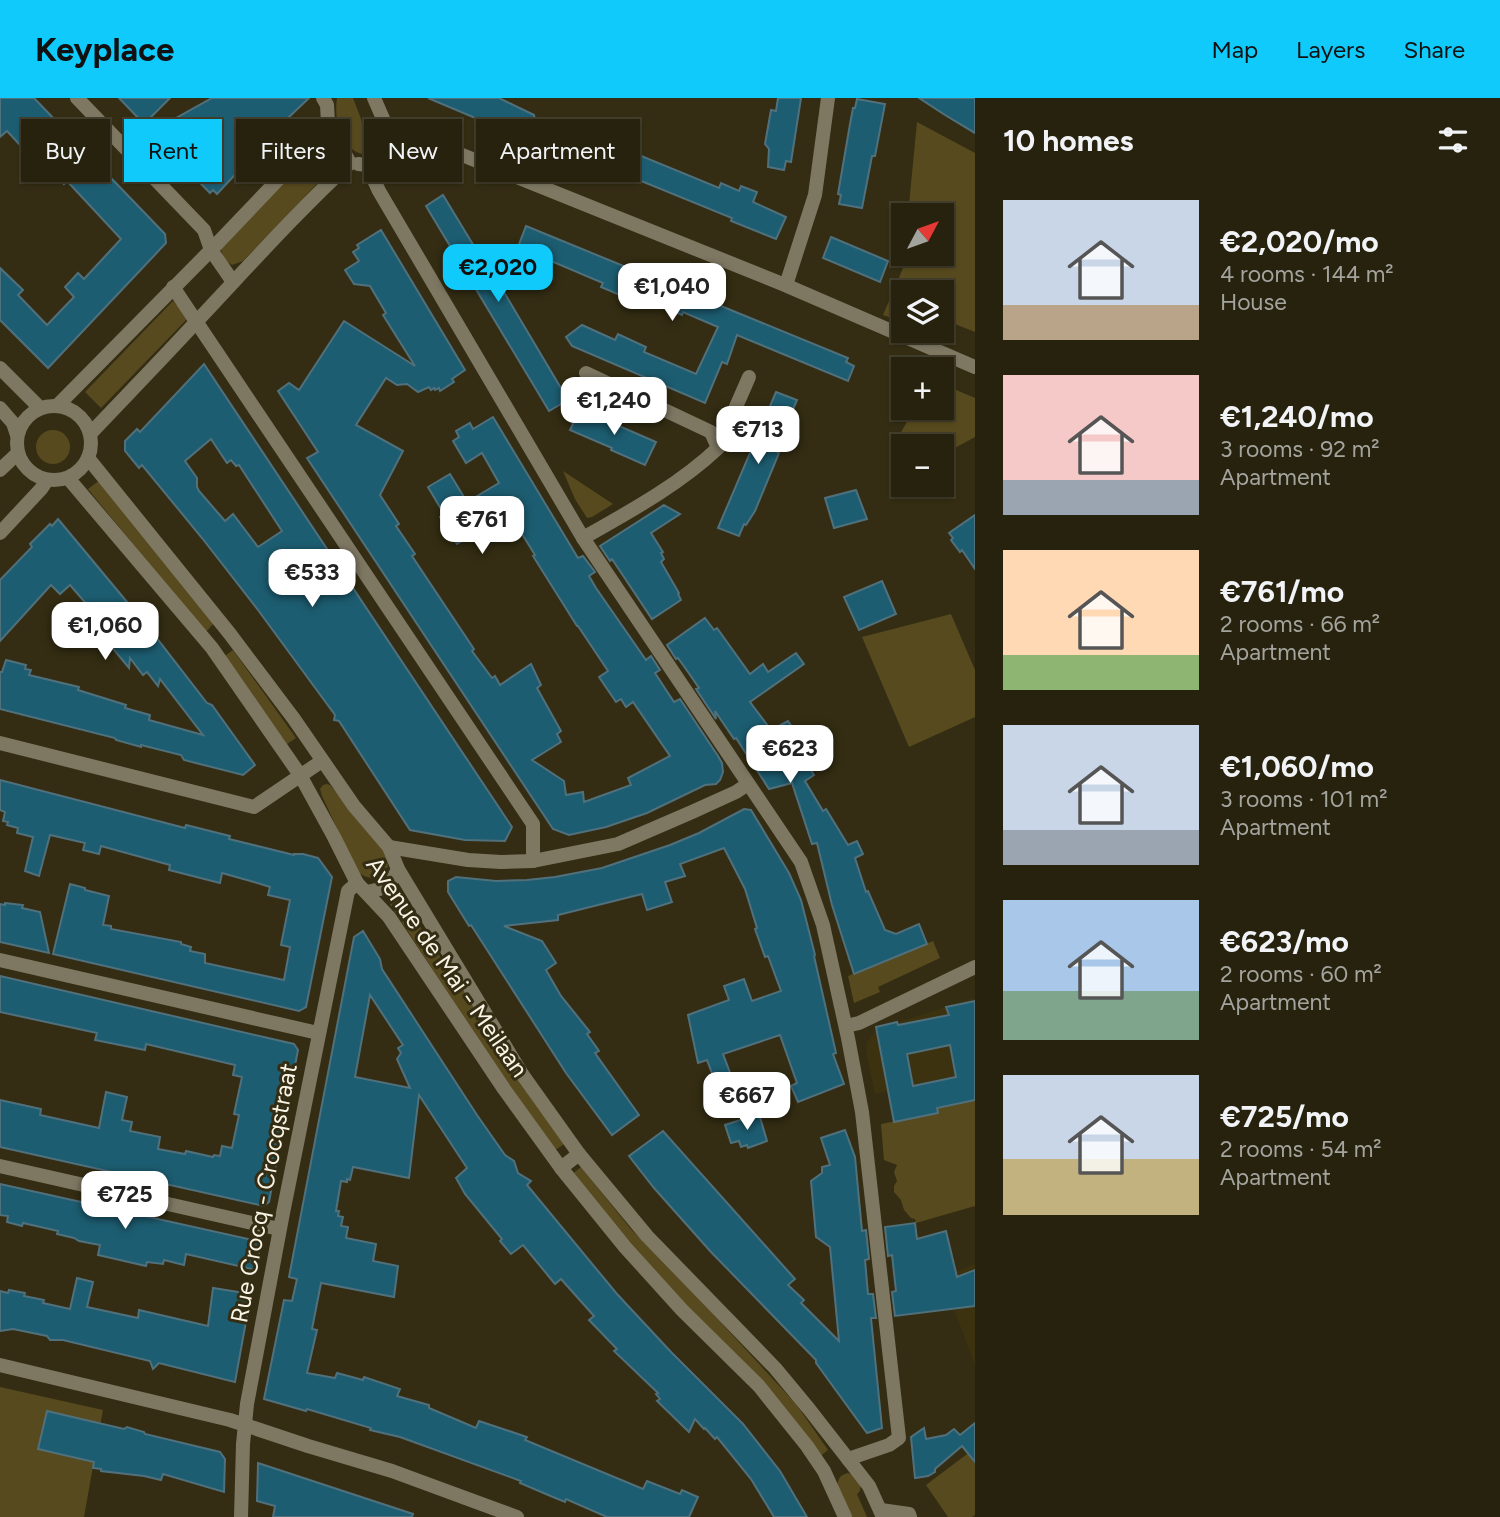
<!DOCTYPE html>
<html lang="en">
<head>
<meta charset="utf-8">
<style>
	body { margin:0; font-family:Figtree,sans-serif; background:#2f2a17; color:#f1f3f6; height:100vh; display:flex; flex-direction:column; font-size:26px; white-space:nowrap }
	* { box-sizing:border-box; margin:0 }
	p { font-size:23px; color:#a4a49e }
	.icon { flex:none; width:38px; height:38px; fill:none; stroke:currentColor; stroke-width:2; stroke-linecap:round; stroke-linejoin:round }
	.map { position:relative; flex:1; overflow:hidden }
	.details { display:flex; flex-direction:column; background:#27220e; width:525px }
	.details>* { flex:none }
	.banner { position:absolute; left:21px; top:21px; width:665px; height:63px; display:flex; gap:14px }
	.needle { width:46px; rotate:49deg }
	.buttons { position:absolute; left:891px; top:105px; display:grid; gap:14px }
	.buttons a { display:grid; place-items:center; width:63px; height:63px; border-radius:0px; background:#27220e; box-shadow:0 2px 5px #0004,0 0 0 2px #433f2e; font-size:35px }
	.price { position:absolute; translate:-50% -60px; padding:0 16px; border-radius:14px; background:#fff; color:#222; font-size:23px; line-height:46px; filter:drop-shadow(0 2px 4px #0008) }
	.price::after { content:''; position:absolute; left:50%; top:42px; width:21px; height:16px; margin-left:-10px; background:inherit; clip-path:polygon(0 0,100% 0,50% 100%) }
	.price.on { background:#0fcafa; color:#111 }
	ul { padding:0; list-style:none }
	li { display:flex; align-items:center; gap:21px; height:175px; padding:0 28px }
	li span { display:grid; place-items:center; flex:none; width:196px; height:140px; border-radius:0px; color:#555 }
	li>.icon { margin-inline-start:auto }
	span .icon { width:84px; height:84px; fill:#fffc; stroke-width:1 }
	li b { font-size:30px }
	h2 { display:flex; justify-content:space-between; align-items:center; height:84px; padding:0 28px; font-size:30px }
	.pill { padding:0 24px; border-radius:0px; background:#27220e; box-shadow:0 2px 5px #0004,0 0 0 2px #433f2e; font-size:24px; line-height:63px }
	.pill.on { background:#0fcafa; color:#111 }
	header { display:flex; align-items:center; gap:42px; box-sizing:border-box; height:98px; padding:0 35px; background:#0fcafa; color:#111 }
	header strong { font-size:33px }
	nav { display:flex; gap:38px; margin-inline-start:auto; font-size:24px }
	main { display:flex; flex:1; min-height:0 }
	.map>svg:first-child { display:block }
</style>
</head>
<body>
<header>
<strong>Keyplace</strong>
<nav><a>Map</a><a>Layers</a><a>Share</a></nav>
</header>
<main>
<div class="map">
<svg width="975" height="1419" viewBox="0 0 975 1419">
	<rect width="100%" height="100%" fill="#342d13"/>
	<!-- built -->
	<g fill="#3c3210">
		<polygon points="974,900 975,974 875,996 866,953 867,944 877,931"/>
		<polygon points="975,1166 975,1267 954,1211 950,1176"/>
	</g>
	<!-- green -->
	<g fill="#574a1e">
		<path d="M337 0H353L361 21 367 51 362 56C339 50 334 20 337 0Z"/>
		<polygon points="917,24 975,55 975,234 955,226 942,233 942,194 903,194 903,224 883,217 909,156 942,156 942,117 908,117"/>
		<path d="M325 47C334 53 338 61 331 71L243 163 232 167C225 163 223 160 221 151L318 48Z"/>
		<polygon points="173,203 189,219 101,310 85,294"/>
		<polygon points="942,286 975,300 975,339 942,357 942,348 903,348 902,377 891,353 910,318 917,310 942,310"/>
		<circle cx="53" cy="349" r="17"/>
		<polygon points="563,373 613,406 592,419 587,420 575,401"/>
		<polygon points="100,382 214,525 205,535 88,391"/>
		<polygon points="951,516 975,572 975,619 909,649 862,539"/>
		<polygon points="233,552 296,640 287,646 225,558"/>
		<path d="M327 686 330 687 386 754 388 768C380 782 368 783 357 773L322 698 320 691 323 687Z"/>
		<polygon points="398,796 566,1045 552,1054 388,803"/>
		<polygon points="933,843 940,860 878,889 880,894 854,905 848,878"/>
		<polygon points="975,992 975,1108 916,1125 915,1121 911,1120 904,1112 901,1102 894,1094 894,1088 897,1083 894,1074 897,1067 884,1062 881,1026 938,1015 935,1000"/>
		<polygon points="581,1069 630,1130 712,1215 796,1306 828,1352 819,1359 571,1077"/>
		<polygon points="0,1289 103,1312 84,1419 0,1419"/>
		<polygon points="975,1350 975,1417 972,1419 948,1419 926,1387"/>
		<path d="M848 1375 854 1377 861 1385 860 1393 857 1396 867 1419H851C845 1406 826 1380 848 1375Z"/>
	</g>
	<!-- building -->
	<g fill="#1d5d71" stroke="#50707c" stroke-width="2" fill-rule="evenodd">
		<polygon points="0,0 34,0 165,136 166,145 48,270 0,222 0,170 23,192 18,197 47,227 74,199 65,189 78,175 84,181 121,141 67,83 64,86 58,80 56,82 48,74 47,76 7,33 0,39"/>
		<polygon points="119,0 170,0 144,26"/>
		<polygon points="212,0 309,0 270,37 271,38 217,96 213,92 210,95 151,34"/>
		<polygon points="428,0 499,0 534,17 534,19 573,35 574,33 589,40 591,34 596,36 597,35 630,49 629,53 719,90 721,85 739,93 741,88 757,94 753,104 786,119 776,141 731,123 732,120 585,60 584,62 488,23 487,25"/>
		<polygon points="778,0 801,0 791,64 786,63 784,72 768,69 769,51 765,46 771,12 776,13"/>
		<polygon points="919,0 975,0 975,35 945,17"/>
		<polygon points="857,1 885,6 875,58 872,58 862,110 839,106 841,97 838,96 850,26 853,10 855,10"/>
		<polygon points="443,97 480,158 482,157 568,302 549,313 426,108"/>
		<polygon points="526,128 848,260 846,264 854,268 848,283 737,237 727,266 722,264 705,305 572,248 566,239 582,227 615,242 618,236 646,249 644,254 696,276 718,229 683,214 682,217 642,200 639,205 601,189 603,185 518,149"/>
		<polygon points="381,132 465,272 452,281 454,284 440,293 439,290 435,292 434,290 431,292 429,289 418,294 407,286 397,287 386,280 356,327 403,353 380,397 399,426 396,428 415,456 412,458 474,551 472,553 492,580 495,578 500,587 531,566 541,587 537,590 561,633 557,636 561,644 532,662 564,683 566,697 583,694 584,704 631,687 628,680 670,658 633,604 626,609 621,601 616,604 599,579 608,573 578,528 577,528 533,458 535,457 509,415 457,446 440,419 444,416 428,389 450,376 467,404 499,385 482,355 466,365 453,343 459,339 456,333 470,325 473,331 493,319 578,460 583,458 595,474 589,478 596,490 646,562 651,558 660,572 655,575 674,604 680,601 718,658 722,665 723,674 720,682 716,686 705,687 647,715 606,729 569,737 553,731 307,360 318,354 278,293 289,285 299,292 344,223 415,268 383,217 386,215 370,188 354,186 345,172 359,163 353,154 359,150 357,147"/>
		<polygon points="831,139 888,163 880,184 823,160"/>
		<path d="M204 266 512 729 505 743 465 742 410 732 339 623 334 622 335 617 258 512 202 440 142 367 139 370 125 353V343L137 331 140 334ZM211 341 227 365 231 362 236 368 239 367 282 433 258 449 233 416 225 423 199 393 197 389V380L185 363Z"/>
		<polygon points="776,294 797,302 775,353 779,355 755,413 746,427 744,426 739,438 718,430"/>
		<polygon points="580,311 656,344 645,367 611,352 612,350 570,332"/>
		<polygon points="856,392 867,421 834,430 825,400"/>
		<polygon points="664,407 680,416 651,435 663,454 661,455 664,461 661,464 679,495 678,496 681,502 652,521 612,461 610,463 600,448"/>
		<polygon points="975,417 975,471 962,452 960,454 951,442 953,440 949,435"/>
		<polygon points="58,421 152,534 207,605 212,607 255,667 243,677 184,662 181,657 141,647 141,649 116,642 115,640 0,611 0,574 2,574 6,562 26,567 25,571 31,572 29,577 79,589 78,592 126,607 125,610 150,617 149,622 203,637 160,581 158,588 147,574 143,577 130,560 129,570 91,524 97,518 70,487 60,496 51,487 0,543 0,482 32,449 30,446 50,426 52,428"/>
		<polygon points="882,483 896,516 859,532 844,499"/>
		<polygon points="705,520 714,532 717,530 750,576 763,566 768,574 796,555 804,566 750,604 771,632 788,623 797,637 791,641 814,677 805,683 823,713 826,711 848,747 857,743 863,756 855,760 866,794 868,793 885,832 896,836 919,826 927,846 854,876 832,807 817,745 812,746 792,685 769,691 736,640 734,641 715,613 716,621 696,591 699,590 688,574 678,560 676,561 667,547"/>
		<polygon points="0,682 185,730 186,727 230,738 229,741 294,757 294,756 303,756 318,760 332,779 306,909 299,913 53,856 70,786 85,790 85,792 109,798 103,827 111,828 111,831 181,844 181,846 191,849 190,853 205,856 205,865 284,882 290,849 281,847 290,802 268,797 270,789 254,784 222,775 220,785 169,772 170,767 101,748 99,756 83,752 85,745 50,737 39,778 25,773 33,739 17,735 18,730 7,727 8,724 3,723 5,714 0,712"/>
		<polygon points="744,711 751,712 789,775 801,802 815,857 814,858 836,955 833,956 844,986 798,1004 791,988 797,985 780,937 723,956 732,980 716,986 707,962 698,965 688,917 729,902 724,888 744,881 752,903 781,893 768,858 765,859 755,831 757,830 745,791 724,750 680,766 685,778 665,784 672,804 647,812 642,796 558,817 558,822 504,828 542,843 556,865 546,872 561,898 590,934 587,936 599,953 595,955 639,1017 612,1037 566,975 471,827 469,828 448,794 448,783 456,779 496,783 527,782 555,779 602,770 670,747 699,735"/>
		<polygon points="5,805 23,807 22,810 40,814 49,855 0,844 0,806 5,807"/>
		<path d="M363 833 380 861 382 871 436 954 477 1017 505 1057 514 1063 518 1075 531 1083 527 1087 617 1196 671 1254 743 1326 780 1373 807 1419H774L751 1381 717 1339 715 1341 705 1330 704 1331 695 1321 689 1334 657 1303 660 1301 656 1296 658 1295 614 1253 617 1251 589 1222 594 1218 561 1181 555 1186 523 1147 511 1156 500 1143 502 1141 465 1096 456 1080 467 1070 419 997 409 1080 353 1069 350 1082 347 1081V1084L341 1083 336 1113H339L338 1118 343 1119 341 1128 348 1129 346 1140 376 1146 373 1163 398 1168 394 1199 321 1185 312 1231 317 1232 307 1275 335 1280 337 1275 363 1282 364 1279 400 1291 397 1298 429 1307V1310L476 1330 479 1323 527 1339 525 1342 643 1391 647 1383 680 1396 682 1392 698 1399 689 1419H607L566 1401 565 1404 553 1399 520 1385 521 1383 400 1339 370 1332 371 1330 307 1311 306 1313 264 1301 284 1202 292 1203 297 1181 289 1179 354 839ZM370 897 403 947 398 950 401 955 397 961 410 990 355 979Z"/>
		<polygon points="0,878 294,946 298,952 269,1104 264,1108 0,1049 0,1002 41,1011 40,1017 99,1030 106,994 127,999 122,1022 132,1024 130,1033 160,1039 158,1051 185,1056 186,1053 213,1059 214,1057 220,1058 222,1048 232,1050 239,1017 234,1016 242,979 233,977 235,967 146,946 145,952 95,942 97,935 0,914"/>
		<path d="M975 903V1002L937 1010 938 1015 894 1024 876 929 897 924 898 927 949 917 946 909ZM950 947 956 979 913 988 907 956Z"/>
		<polygon points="759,1016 767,1043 748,1050 747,1047 741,1049 739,1043 731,1045 725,1027"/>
		<polygon points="845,1032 855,1059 862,1133 866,1132 869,1161 865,1162 868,1196 873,1196 876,1220 871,1220 882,1330 867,1335 816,1265 816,1262 711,1154 654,1090 629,1058 663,1033 795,1181 788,1187 804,1202 801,1205 839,1243 830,1149 816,1139 811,1083 822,1075 822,1069 830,1067 821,1040"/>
		<polygon points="0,1086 257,1143 260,1149 256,1172 186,1156 184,1167 164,1162 163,1166 147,1164 146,1168 98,1157 100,1147 79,1143 74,1140 57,1136 58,1133 23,1125 22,1128 7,1124 8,1118 0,1117"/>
		<polygon points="915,1125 917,1141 946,1133 957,1179 975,1172 975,1208 895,1218 892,1194 896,1193 892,1157 888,1158 885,1129"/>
		<polygon points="77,1180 93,1184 87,1209 138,1220 139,1212 208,1228 213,1190 251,1196 235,1284 159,1265 153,1271 150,1263 63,1242 50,1242 47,1238 13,1231 0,1233 0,1193 8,1195 9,1192 25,1195 24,1198 44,1202 43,1205 70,1211"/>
		<polygon points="47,1313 124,1331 127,1329 144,1334 145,1336 220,1354 225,1361 224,1394 163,1376 161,1382 144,1378 101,1373 101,1371 93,1370 94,1364 38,1351"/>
		<polygon points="975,1325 975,1364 962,1348 935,1371 935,1374 928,1378 915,1380 911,1339 924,1330 926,1341 946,1337 954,1331 960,1337"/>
		<polygon points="258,1365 413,1416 412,1419 273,1419 275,1408 257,1403"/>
	</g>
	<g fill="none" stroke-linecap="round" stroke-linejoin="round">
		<!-- minor -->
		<g stroke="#7e7863" stroke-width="14">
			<polyline points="77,0 204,132 211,152 233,184"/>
			<polyline points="323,0 327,7 328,25 350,65"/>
			<polyline points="391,39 410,36 785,187 975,269"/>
			<polyline points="358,66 367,67 386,56 391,39 374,0"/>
			<polyline points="367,67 379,93 583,440 801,764 823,827 848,940 862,1014 898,1331 899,1340 889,1347 848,1361"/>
			<polyline points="786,187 815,97 828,0"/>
			<polyline points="173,189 533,726 533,763"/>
			<polyline points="57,308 211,152 313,45 328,25"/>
			<path d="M90 336C126 298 162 261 197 223 247 170 296 115 350 65"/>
			<polyline points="718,350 749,279"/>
			<polyline points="0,372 18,355"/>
			<polyline points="0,435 41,391 47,382"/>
			<path d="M583 440C629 414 679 387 718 350L711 334 586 275"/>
			<polyline points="0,645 254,709 322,663"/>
			<polyline points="389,749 468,762 501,764 533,763 618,746 692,714 736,694 748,686"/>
			<path d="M367 794C384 791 390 788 398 771"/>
			<polyline points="0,862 318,935"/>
			<polyline points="846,928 859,925 975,869"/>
			<polyline points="0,1068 279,1131"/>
			<polyline points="561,1070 579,1056"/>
			<polyline points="881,1412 909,1416 910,1419"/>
			<polyline points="241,1419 243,1346 247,1306 283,1115 348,793 357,785"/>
		</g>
		<!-- tertiary -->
		<g stroke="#7e7863" stroke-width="14">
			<polyline points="0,270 40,310"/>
			<circle cx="54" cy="345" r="37"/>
			<polyline points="0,310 13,325 17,337"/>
			<polyline points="88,360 230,536 294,621 354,708 389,749 398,771 522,976 579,1056 647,1138 775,1270 809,1311 869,1388 883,1419"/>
			<polyline points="68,380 212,550 300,677 334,739 357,785 389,819 504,991 561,1070 625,1149 682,1212 759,1288 807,1348 824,1373 845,1419"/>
			<polyline points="0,1267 230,1322 308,1348 392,1373 517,1419"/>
		</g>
	</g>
	<g text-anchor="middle" stroke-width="6" stroke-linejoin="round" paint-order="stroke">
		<!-- street labels -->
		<g font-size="24" fill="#f9f4e5" stroke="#342d13">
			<text transform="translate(447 869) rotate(55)" y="8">Avenue de Mai - Meilaan</text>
			<text transform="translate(264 1095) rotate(-79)" y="8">Rue Crocq - Crocqstraat</text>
		</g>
	</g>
</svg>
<div class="buttons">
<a><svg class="needle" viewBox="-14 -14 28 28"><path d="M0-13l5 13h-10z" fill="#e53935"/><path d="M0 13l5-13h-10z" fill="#a4a49e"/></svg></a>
<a><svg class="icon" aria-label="layers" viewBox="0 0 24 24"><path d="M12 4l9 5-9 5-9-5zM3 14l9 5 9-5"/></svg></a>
<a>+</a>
<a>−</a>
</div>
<b class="price on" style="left:498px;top:206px">€2,020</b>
<b class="price" style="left:672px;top:225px">€1,040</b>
<b class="price" style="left:614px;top:339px">€1,240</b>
<b class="price" style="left:758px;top:368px">€713</b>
<b class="price" style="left:482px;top:458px">€761</b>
<b class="price" style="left:312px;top:511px">€533</b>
<b class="price" style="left:105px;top:564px">€1,060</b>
<b class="price" style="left:790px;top:687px">€623</b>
<b class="price" style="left:747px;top:1034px">€667</b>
<b class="price" style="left:125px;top:1133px">€725</b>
<div class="banner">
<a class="pill">Buy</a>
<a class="pill on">Rent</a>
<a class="pill">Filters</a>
<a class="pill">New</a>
<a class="pill">Apartment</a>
</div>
</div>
<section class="details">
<h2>10 homes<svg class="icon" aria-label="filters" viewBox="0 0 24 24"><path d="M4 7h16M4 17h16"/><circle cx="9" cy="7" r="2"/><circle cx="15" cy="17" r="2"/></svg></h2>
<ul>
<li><span style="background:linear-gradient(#c9d6e8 75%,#b9a48a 0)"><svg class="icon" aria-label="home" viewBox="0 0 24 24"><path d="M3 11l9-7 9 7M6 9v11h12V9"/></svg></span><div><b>€2,020/mo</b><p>4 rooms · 144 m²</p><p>House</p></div></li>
<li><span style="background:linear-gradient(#f6c9c9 75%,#9aa5b1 0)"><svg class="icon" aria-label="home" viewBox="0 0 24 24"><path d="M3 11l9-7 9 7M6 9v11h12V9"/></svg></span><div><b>€1,240/mo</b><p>3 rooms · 92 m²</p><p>Apartment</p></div></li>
<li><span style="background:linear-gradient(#ffd9b3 75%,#8fb573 0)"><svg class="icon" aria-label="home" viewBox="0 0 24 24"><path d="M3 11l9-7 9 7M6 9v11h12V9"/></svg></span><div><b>€761/mo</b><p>2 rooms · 66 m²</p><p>Apartment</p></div></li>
<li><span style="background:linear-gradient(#c9d6e8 75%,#9aa5b1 0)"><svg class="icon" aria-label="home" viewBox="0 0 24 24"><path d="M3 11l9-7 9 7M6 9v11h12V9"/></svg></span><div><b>€1,060/mo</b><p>3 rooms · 101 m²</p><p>Apartment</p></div></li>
<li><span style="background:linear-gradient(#a9c7e8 65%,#7fa58c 0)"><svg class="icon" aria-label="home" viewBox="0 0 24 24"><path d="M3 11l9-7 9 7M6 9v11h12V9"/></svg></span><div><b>€623/mo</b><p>2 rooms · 60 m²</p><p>Apartment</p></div></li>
<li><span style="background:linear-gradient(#c9d6e8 60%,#c2b280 0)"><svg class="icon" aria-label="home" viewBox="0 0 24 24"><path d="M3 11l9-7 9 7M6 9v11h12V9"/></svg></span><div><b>€725/mo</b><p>2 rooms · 54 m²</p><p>Apartment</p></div></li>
</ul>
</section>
</main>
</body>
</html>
